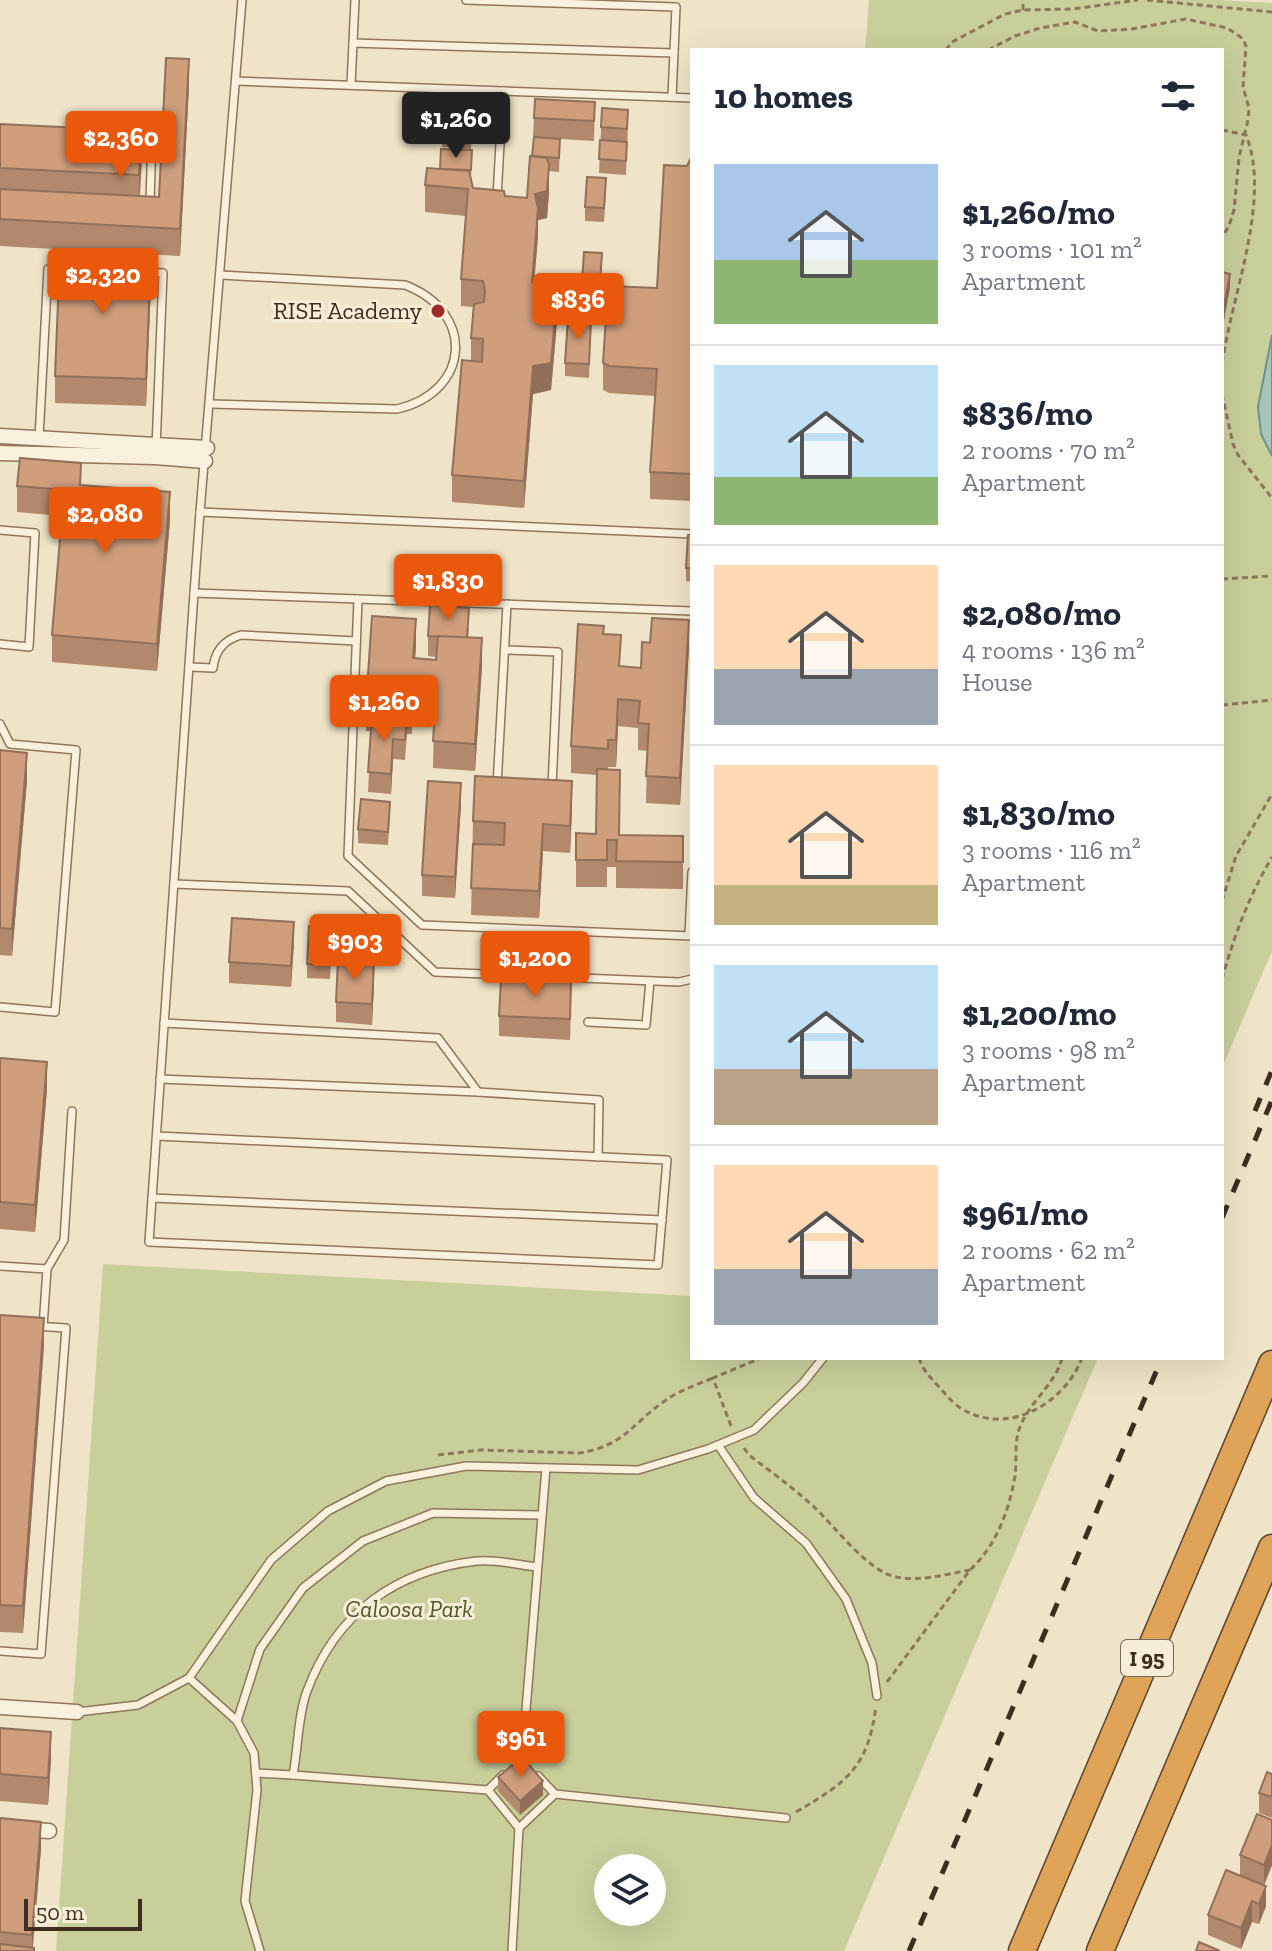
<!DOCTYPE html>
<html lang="en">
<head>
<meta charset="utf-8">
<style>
	body { margin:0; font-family:"Zilla Slab",serif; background:#f6f6f7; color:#1f2937; height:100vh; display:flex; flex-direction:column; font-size:30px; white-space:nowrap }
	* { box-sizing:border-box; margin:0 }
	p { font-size:26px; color:#747a83 }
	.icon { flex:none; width:44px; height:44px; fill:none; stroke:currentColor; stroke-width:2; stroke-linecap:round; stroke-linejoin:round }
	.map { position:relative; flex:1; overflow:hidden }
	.drawer { position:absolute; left:690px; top:48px; width:534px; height:1312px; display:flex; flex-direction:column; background:#fff; border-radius:0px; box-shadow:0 8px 32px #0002 }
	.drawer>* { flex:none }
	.buttons { position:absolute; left:594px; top:1854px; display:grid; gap:16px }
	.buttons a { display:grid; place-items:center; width:72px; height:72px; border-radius:50%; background:#fff; box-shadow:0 8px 32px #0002; font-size:40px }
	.scale { position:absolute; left:24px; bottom:20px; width:118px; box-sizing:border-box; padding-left:8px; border:4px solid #3d2e20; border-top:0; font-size:22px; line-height:28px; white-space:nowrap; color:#3d2e20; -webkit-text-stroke:6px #f7eed8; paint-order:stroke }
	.price { position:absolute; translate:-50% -68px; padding:0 18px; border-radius:8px; background:#ea580c; color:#fff; font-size:26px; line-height:52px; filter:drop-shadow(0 2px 4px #0008) }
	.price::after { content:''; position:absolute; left:50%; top:48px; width:24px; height:18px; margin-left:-12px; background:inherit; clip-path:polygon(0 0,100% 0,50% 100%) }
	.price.current { background:#222; color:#fff }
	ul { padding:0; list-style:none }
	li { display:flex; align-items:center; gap:24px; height:200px; padding:0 24px }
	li+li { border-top:2px solid #e0e1e3 }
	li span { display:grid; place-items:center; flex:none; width:224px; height:160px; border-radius:0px; color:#555 }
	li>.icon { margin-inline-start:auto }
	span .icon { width:96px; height:96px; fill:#fffc; stroke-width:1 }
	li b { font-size:34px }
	h2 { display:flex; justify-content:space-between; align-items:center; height:96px; padding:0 24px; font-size:34px }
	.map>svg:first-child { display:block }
</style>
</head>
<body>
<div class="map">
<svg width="1272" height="1951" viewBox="0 0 1272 1951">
	<rect width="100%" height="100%" fill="#f0e4c8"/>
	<!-- green -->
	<g fill="#c9cf9b" fill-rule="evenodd">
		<polygon points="869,0 1220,0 1272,3 1272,951 1222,1068 1222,50 865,50"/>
		<path d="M103 1264 692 1296V1358H1098L844 1951H56ZM608 1868H652V1912H608Z"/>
	</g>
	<!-- water -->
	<polygon fill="#a9c4bc" stroke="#6f938a" stroke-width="2" points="1272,335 1272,456 1261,434 1258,407"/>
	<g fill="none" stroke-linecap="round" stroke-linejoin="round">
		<defs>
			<g id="lane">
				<polyline points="466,0 676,7 672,97"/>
				<polyline points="353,43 674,53"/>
				<polyline points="236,81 692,98"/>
				<polyline points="351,85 355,0"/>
				<polyline points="134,134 152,134 150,204"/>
				<polyline points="497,197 503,91"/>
				<polyline points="142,272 163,273 156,448"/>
				<path d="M211 404 397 409C471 392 476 312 405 285L221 275"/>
				<polyline points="39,438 48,269 66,270"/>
				<polyline points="200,512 692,534"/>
				<polyline points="0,530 35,533 29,647 0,644"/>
				<polyline points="194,593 692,611"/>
				<polyline points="358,599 348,856 422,925 692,936"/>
				<polyline points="505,650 558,652 552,787"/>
				<path d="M189 667 213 668C215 650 224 640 241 635L356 641"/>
				<polyline points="0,724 10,744 76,750 55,1012 0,1007"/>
				<polyline points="497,786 507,604"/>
				<polyline points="174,884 348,891 435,972 679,982 692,979"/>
				<polyline points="689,935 692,872"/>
				<polyline points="588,1022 646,1025 650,981"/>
				<polyline points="164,1023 438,1038 478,1092 599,1100 598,1157"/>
				<polyline points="160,1079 478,1092"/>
				<polyline points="157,1136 667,1160 658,1265 149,1242 194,593 200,512 242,0"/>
				<polyline points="152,1198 662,1220"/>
				<polyline points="0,1266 47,1269 43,1327"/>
				<polyline points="47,1269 64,1240 72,1111"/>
				<polyline points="718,1445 754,1498 806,1543 846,1599 872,1663 877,1696"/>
				<polyline points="0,1651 41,1654 66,1328 34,1326"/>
				<polyline points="189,1678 237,1721 254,1753 257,1790 245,1901 260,1951"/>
				<polyline points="77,1712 138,1705 189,1678 271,1560 328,1511 386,1481 466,1466 638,1470 708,1449 754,1430 803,1383 823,1358"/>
				<polyline points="237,1721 260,1649 303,1588 363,1541 433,1513 542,1515"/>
				<polyline points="522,1758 546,1468"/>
				<polyline points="256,1773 293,1775"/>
				<path d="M503 1775 488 1790 293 1775C298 1749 298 1714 307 1691 336 1613 396 1570 477 1561 496 1559 518 1565 537 1567"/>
				<polyline points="488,1790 519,1828 555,1794 538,1776"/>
				<polyline points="555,1794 786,1818"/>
				<polyline points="512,1951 519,1828"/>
			</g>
			<g id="street">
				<polyline points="0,436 207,448"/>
				<polyline points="0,453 155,457 205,461"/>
				<polyline points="0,1707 77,1712"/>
				<polyline points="0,1828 49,1831"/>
			</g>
			<g id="highway">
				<polyline points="1022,1951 1272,1364"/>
				<polyline points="1100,1951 1272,1548"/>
			</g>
		</defs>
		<!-- lane casing -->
		<use href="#lane" stroke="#8d765c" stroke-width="10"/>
		<!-- street casing -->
		<use href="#street" stroke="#8d765c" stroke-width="17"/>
		<!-- highway casing -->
		<use href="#highway" stroke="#5b4430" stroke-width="29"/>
		<!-- path -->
		<g stroke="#8d765c" stroke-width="3" stroke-dasharray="6 4" stroke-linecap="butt">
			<polyline points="1147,0 1272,12"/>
			<polyline points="1023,10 1023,0"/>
			<polyline points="946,50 952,42 1005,14 1023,10 1073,9 1138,0"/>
			<polyline points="988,50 1015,36 1040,28 1075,22 1098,31 1132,29 1186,19 1227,28 1235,33 1243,39 1246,46 1243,87 1249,108 1248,120 1239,157 1234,210 1229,226 1222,237"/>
			<path d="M1222 130 1246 135C1272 200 1231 296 1222 365"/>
			<polyline points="1222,394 1233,444 1238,455 1272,498"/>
			<polyline points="1222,579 1272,576"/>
			<polyline points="1222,705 1272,700"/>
			<polyline points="1222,901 1236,856 1272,794"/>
			<path d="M1222 979C1234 936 1249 896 1272 857"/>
			<path d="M919 1358C923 1371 932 1379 941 1389 946 1395 952 1402 959 1407 1005 1438 1064 1405 1082 1358"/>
			<polyline points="731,1426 713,1378 761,1358"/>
			<path d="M744 1448 749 1455C770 1471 792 1487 812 1505 835 1526 867 1571 896 1577 920 1582 947 1574 970 1570"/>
			<path d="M438 1455 481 1450 580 1453C626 1445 632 1423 666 1400 680 1390 697 1385 713 1378"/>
			<path d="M887 1682 970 1570C996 1546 1009 1511 1015 1476 1017 1460 1014 1441 1020 1427 1030 1401 1055 1385 1062 1358"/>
			<path d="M796 1812C847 1782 868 1768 876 1706"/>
		</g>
		<!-- lane -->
		<use href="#lane" stroke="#faf1dc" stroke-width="7"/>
		<!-- street -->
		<use href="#street" stroke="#faf1dc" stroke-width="14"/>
		<!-- highway -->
		<use href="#highway" stroke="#e0a458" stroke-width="26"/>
		<!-- rail -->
		<g stroke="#3d2e20" stroke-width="5" stroke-dasharray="14 14" stroke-linecap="butt">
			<polyline points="1255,1111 1272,1070"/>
			<polyline points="1222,1218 1272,1100"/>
			<polyline points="909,1951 1162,1358"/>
		</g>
	</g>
	<!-- wall -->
	<g fill="#b2896c">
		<polygon points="189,86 180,256 0,246 0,124 142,158 140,196 159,197"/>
		<polygon points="595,102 594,141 560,139 559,172 549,171 549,192 547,218 538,220 538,236 534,282 558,311 551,390 533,394 524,508 452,502 452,475 471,361 471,338 473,307 461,306 461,279 466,216 425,212 425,185 440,169 472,150 471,179 473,188 505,196 527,198 532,157 534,118"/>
		<polygon points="602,108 628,123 626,175 599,173"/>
		<polygon points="443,118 472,119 471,149 442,147"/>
		<polygon points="692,156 692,501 650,499 650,472 655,396 609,393 603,390 603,363 657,288 687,166"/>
		<polygon points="606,192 604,222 585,221 585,207"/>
		<polygon points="602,267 600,296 582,295 582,282"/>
		<polygon points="1222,272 1230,287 1224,320 1222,320"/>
		<polygon points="151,283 146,406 55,403 55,376"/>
		<polygon points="591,333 589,378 565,376 565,363"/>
		<polygon points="81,485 170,520 157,671 52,662 52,635 62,516 17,512 17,486"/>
		<polygon points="692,535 692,582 686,581 686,568"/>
		<polygon points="469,628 468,638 482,666 475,771 433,768 434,720 412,718 412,734 407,734 405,760 393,759 391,794 368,792 371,731 366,731 366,704 416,646 415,658 436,660 436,657 428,656 428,636"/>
		<polygon points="604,634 620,666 641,668 689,647 680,805 646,803 647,751 638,750 638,728 618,726 616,767 608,767 608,770 619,835 683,836 683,889 616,888 616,867 607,867 607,887 576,887 576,833 596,834 597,775 571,773 571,746"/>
		<polygon points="0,750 27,780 12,956 0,955"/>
		<polygon points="461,804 455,898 422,896 422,875"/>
		<polygon points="572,808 570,853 543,851 539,918 471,915 473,821"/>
		<polygon points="390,815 388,845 358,843 358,829"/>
		<polygon points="332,940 330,979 307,978 307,964"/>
		<polygon points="294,942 291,987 229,983 229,962"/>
		<polygon points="374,981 372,1025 336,1022 336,1002"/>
		<polygon points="571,1002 570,1040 499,1036 499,1016"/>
		<polygon points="0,1058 47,1089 35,1232 0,1229"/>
		<polygon points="0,1315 44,1345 23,1633 0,1632"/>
		<polygon points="0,1728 51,1759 48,1805 0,1801"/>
		<polygon points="1272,1774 1272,1818 1259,1813 1259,1793"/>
		<polygon points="498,1777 543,1795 520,1815 498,1791"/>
		<polygon points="0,1818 41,1849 33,1948 0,1951"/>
		<polygon points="1272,1820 1272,1865 1264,1885 1266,1906 1259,1924 1252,1922 1241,1949 1208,1935 1208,1915 1240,1876 1240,1855"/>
	</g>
	<!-- shaded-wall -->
	<g fill="#916f58">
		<polygon points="189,59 189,86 180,256 180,229"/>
		<polygon points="142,131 142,158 139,202 139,175"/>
		<polygon points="549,165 549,192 547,218 538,220 538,236 532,309 535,194"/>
		<polygon points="151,256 151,283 146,406 146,379"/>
		<polygon points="1230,274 1230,287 1224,320 1224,306"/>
		<polygon points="558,284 558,311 551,390 533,394 524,508 524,481 533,366"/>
		<polygon points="170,492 170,520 157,671 157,644"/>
		<polygon points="416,619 416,646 413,685 413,658"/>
		<polygon points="689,620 689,647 680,805 680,778"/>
		<polygon points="482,638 482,666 475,771 475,744"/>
		<polygon points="618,699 618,726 616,767 616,740"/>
		<polygon points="393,739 393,759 391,794 391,774"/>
		<polygon points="27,753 27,780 12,956 12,929"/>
		<polygon points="572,781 572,808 570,853 570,826"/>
		<polygon points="461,783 461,804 455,898 455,877"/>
		<polygon points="543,824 543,851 539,918 539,891"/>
		<polygon points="294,922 294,942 291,987 291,966"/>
		<polygon points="374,961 374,981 372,1025 372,1004"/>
		<polygon points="47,1062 47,1089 35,1232 35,1205"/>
		<polygon points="44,1318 44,1345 23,1633 23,1606"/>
		<polygon points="51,1732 51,1759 48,1805 48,1778"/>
		<polygon points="543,1781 543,1795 520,1815 520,1801"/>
		<polygon points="41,1822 41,1849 32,1951 32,1935"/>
		<polygon points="1272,1845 1272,1865 1264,1885 1264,1865"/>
		<polygon points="1266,1886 1266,1906 1259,1924 1259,1904"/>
		<polygon points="1252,1901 1252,1922 1241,1949 1241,1928"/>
	</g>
	<!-- building -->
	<g fill="#cf9f7d" stroke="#916f58" stroke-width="2">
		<polygon points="166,58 189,59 180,229 0,219 0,189 159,197"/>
		<polygon points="535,99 595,102 594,121 534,118"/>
		<polygon points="602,108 628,110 627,129 601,127"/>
		<polygon points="443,118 472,119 471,135 442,134"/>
		<polygon points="0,124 142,131 139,175 0,168"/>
		<polygon points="534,137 560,139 559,158 532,156"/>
		<polygon points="600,140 627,142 626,161 599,159"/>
		<polygon points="441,149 472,150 471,170 440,169"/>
		<polygon points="530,156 547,158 549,165 547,191 535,194 538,209 532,282 558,284 551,363 533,366 524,481 452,475 462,360 482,362 483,339 471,338 474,304 484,302 485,290 483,281 461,279 468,189 425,185 427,168 469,171 473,188 504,191 505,196 527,198"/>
		<polygon points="692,156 692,474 650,472 657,369 609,366 603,363 608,286 657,288 664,165 687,166"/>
		<polygon points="587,177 606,178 604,208 585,207"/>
		<polygon points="584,252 602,253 600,283 582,282"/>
		<polygon points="60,253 151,256 146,379 55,376"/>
		<polygon points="1222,272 1230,274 1224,306 1222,306"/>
		<polygon points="568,318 591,320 589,364 565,363"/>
		<polygon points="20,458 81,463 80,485 170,492 157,644 52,635 64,490 17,486"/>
		<polygon points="688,535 692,535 692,568 686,568"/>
		<polygon points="430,605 469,608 467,638 428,636"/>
		<polygon points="372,616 416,619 413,658 436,660 438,636 482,638 475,744 433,741 436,693 412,691 412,707 366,704"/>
		<polygon points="652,618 689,620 680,778 646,776 649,724 638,723 640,701 618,699 616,740 608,740 608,749 571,746 578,624 604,626 603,634 621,635 619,666 641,668 642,642 650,643"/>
		<polygon points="372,717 407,719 405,740 393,739 391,774 368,772"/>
		<polygon points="0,750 27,753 12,929 0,928"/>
		<polygon points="597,769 620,770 619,835 683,836 683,862 616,861 617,840 607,840 607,860 576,860 576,833 596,834"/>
		<polygon points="475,776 572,781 570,826 543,824 539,891 471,888 473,844 504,845 505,823 473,821"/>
		<polygon points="428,781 461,783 455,877 422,875"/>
		<polygon points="361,799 390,802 388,832 358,829"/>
		<polygon points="232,918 294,922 291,966 229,962"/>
		<polygon points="309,926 332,927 330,965 307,964"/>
		<polygon points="338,959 374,961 372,1004 336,1002"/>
		<polygon points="501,979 571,982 570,1019 499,1016"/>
		<polygon points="0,1058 47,1062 35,1205 0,1202"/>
		<polygon points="0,1315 44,1318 23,1606 0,1605"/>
		<polygon points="0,1728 51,1732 48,1778 0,1774"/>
		<polygon points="522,1757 543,1781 520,1801 498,1777"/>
		<polygon points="1267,1772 1272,1774 1272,1797 1259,1793"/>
		<polygon points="1257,1814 1272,1820 1272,1845 1264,1865 1240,1855"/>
		<polygon points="0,1818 41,1822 32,1935 0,1932"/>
		<polygon points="1226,1870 1266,1886 1259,1904 1252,1901 1241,1928 1208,1915"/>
		<polygon points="1199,1942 1220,1951 1196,1951"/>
		<polygon points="0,1944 34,1948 34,1951 0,1951"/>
	</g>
	<!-- markers -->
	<circle fill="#9e2a2b" stroke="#f7eed8" stroke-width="3" cx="438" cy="311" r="8"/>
	<g text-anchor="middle" stroke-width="6" stroke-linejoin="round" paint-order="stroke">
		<!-- shield labels -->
		<rect fill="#f7eed8" stroke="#756857" stroke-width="2" x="1121" y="1640" width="52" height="36" rx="6"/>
		<g font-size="22" font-weight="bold" fill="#3d2e20">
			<text x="1147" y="1666">I 95</text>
		</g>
		<!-- poi labels -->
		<g font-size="24" fill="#3d2e20" stroke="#f7eed8" text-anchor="end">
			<text x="422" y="319">RISE Academy</text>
		</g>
		<!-- park labels -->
		<g font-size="24" font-style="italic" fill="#4d5a26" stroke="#f7eed8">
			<text x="409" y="1617">Caloosa Park</text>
		</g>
	</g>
</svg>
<div class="buttons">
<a><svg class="icon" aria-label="layers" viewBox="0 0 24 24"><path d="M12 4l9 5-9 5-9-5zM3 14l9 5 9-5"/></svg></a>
</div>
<div class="scale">50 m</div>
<b class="price current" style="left:456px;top:160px">$1,260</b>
<b class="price" style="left:121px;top:179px">$2,360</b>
<b class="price" style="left:103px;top:316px">$2,320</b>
<b class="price" style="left:578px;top:341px">$836</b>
<b class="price" style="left:105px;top:555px">$2,080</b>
<b class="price" style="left:448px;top:622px">$1,830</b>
<b class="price" style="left:384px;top:743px">$1,260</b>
<b class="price" style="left:355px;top:982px">$903</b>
<b class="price" style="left:535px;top:999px">$1,200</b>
<b class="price" style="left:521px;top:1779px">$961</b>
<section class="drawer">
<h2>10 homes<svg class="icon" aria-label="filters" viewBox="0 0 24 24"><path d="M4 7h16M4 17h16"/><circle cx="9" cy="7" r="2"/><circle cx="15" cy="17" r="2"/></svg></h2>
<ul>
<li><span style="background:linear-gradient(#a9c7e8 60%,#8fb573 0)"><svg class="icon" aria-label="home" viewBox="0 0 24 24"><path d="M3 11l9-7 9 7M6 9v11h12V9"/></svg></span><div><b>$1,260/mo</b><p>3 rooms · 101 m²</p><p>Apartment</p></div></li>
<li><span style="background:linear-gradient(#bfe0f5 70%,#8fb573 0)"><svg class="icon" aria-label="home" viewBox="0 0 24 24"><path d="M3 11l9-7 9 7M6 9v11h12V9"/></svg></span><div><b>$836/mo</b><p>2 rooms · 70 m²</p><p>Apartment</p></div></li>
<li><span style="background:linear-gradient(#ffd9b3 65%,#9aa5b1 0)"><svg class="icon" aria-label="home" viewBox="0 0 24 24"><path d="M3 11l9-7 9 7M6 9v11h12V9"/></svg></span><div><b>$2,080/mo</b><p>4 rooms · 136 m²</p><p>House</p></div></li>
<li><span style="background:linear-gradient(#ffd9b3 75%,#c2b280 0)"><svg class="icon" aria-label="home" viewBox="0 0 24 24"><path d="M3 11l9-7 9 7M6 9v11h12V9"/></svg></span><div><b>$1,830/mo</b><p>3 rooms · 116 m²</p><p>Apartment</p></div></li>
<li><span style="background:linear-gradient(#bfe0f5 65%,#b9a48a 0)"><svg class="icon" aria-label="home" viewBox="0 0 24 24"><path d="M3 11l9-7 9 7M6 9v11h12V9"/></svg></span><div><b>$1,200/mo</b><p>3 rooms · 98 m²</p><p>Apartment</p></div></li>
<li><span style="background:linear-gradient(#ffd9b3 65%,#9aa5b1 0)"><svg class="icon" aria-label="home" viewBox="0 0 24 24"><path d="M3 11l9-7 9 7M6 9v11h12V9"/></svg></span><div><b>$961/mo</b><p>2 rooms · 62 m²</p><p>Apartment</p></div></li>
</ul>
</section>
</div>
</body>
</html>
